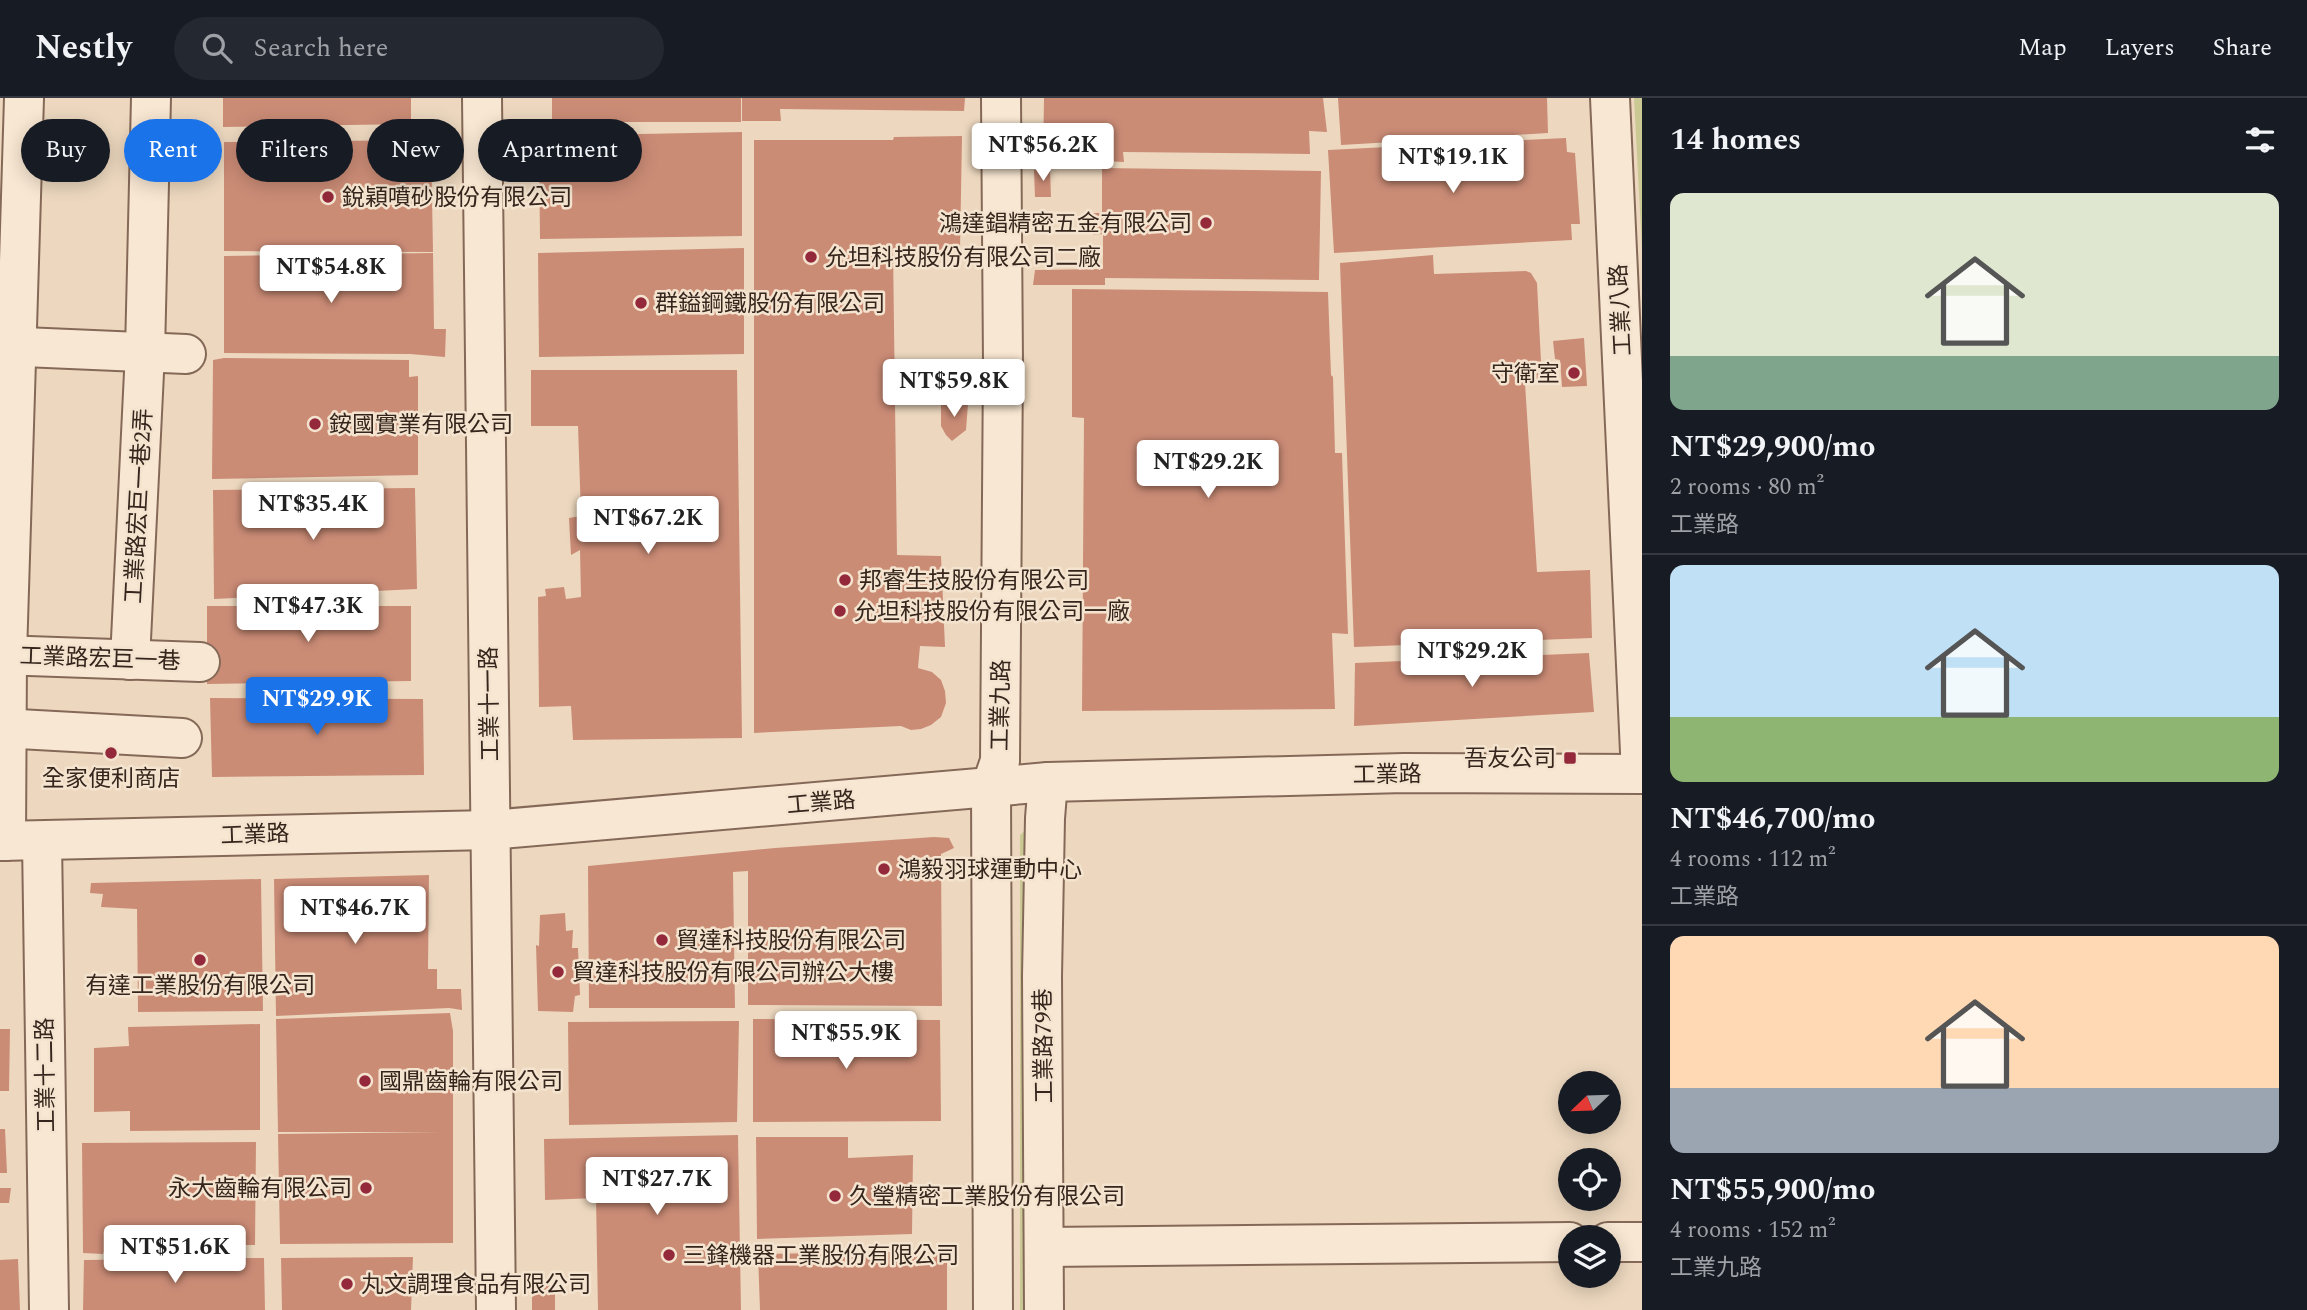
<!DOCTYPE html>
<html lang="en">
<head>
<meta charset="utf-8">
<style>
	body { margin:0; font-family:Spectral,"Noto Sans TC",serif; background:#242831; color:#f1f3f6; height:100vh; display:flex; flex-direction:column; font-size:26px; white-space:nowrap }
	* { box-sizing:border-box; margin:0 }
	p { font-size:23px; color:#9ea1a6 }
	.icon { flex:none; width:38px; height:38px; fill:none; stroke:currentColor; stroke-width:2; stroke-linecap:round; stroke-linejoin:round }
	.map { position:relative; flex:1; overflow:hidden }
	.panel { display:flex; flex-direction:column; background:#171b24; width:665px }
	.panel>* { flex:none }
	.guide { position:absolute; left:21px; top:21px; width:665px; height:63px; display:flex; gap:14px }
	.needle { width:46px; rotate:247deg }
	.controls { position:absolute; left:1558px; top:973px; display:grid; gap:14px }
	.controls a { display:grid; place-items:center; width:63px; height:63px; border-radius:50%; background:#171b24; box-shadow:0 4px 18px #0003; font-size:35px }
	.price { position:absolute; translate:-50% -60px; padding:0 16px; border-radius:7px; background:#fff; color:#222; font-size:23px; line-height:46px; filter:drop-shadow(0 2px 4px #0008) }
	.price::after { content:''; position:absolute; left:50%; top:42px; width:21px; height:16px; margin-left:-10px; background:inherit; clip-path:polygon(0 0,100% 0,50% 100%) }
	.price.active { background:#1a73e8; color:#fff }
	ul { padding:0; list-style:none }
	li { display:grid; align-content:center; gap:14px; height:371px; padding:0 28px }
	li+li { border-top:2px solid #363941 }
	li span { display:grid; place-items:center; height:217px; border-radius:14px; color:#555 }
	li>.icon { margin-inline-start:auto }
	span .icon { width:126px; height:126px; fill:#fffc; stroke-width:1 }
	li b { font-size:30px }
	h2 { display:flex; justify-content:space-between; align-items:center; height:84px; padding:0 28px; font-size:30px }
	.chip { padding:0 24px; border-radius:32px; background:#171b24; box-shadow:0 4px 18px #0003; font-size:24px; line-height:63px }
	.chip.active { background:#1a73e8; color:#fff }
	header { display:flex; align-items:center; gap:42px; box-sizing:border-box; height:98px; padding:0 35px; background:#171b24; border-bottom:2px solid #363941 }
	header strong { font-size:33px }
	nav { display:flex; gap:38px; margin-inline-start:auto; font-size:24px }
	.search { width:490px; height:63px; background:#242831; display:flex; align-items:center; gap:18px; box-sizing:border-box; padding:0 24px; border-radius:38px; color:#9ea1a6; font-size:26px }
	main { display:flex; flex:1; min-height:0 }
	.map>svg:first-child { display:block }
</style>
</head>
<body>
<header>
<strong>Nestly</strong>
<div class="search"><svg class="icon" aria-label="search" viewBox="0 0 24 24"><circle cx="10" cy="10" r="6"/><path d="M15 15l6 6"/></svg>Search here</div>
<nav><a>Map</a><a>Layers</a><a>Share</a></nav>
</header>
<main>
<div class="map">
<svg width="1642" height="1212" viewBox="0 0 1642 1212">
	<rect width="100%" height="100%" fill="#edd8bf"/>
	<!-- green -->
	<g fill="#cac994">
		<polygon points="1634,0 1642,0 1642,151"/>
		<polygon points="1038,722 1032,1212 1020,1212 1020,737"/>
	</g>
	<!-- building -->
	<g fill="#cb8c76">
		<polygon points="223,0 411,0 411,26 223,29"/>
		<rect x="552" y="0" width="189" height="24"/>
		<polygon points="742,0 965,0 964,13 780,11 781,23 742,23"/>
		<polygon points="1044,0 1323,0 1327,34 1309,33 1310,56 1123,54 1124,64 1102,63 1101,58 1043,59"/>
		<polygon points="1338,0 1547,0 1548,35 1341,47"/>
		<polygon points="742,34 742,138 540,141 539,38"/>
		<polygon points="962,38 960,152 893,151 897,457 941,458 945,549 920,548 918,570 932,574 941,582 945,593 946,605 941,619 931,627 921,631 911,632 901,628 754,635 754,42 893,42 894,39"/>
		<polygon points="1566,40 1567,54 1575,55 1580,126 1571,126 1572,142 1334,155 1328,52"/>
		<polygon points="431,42 433,154 224,153 224,44"/>
		<polygon points="1102,70 1321,73 1319,182 1105,180 1105,187 1033,187 1035,172 1103,171 1103,136 1093,137 1092,115 1102,115"/>
		<polygon points="1050,71 1051,99 1035,99 1034,72"/>
		<polygon points="744,150 744,256 539,259 538,155"/>
		<polygon points="433,155 434,231 446,231 445,259 410,256 224,255 224,158"/>
		<polygon points="1433,157 1434,176 1526,173 1531,175 1537,185 1542,283 1525,285 1537,474 1590,472 1592,540 1354,549 1340,165"/>
		<polygon points="1072,191 1328,194 1331,277 1333,279 1335,355 1342,355 1348,536 1332,535 1335,611 1082,613 1084,320 1072,319"/>
		<polygon points="1584,240 1587,288 1562,289 1560,262 1555,261 1553,243"/>
		<polygon points="224,260 409,262 409,279 418,278 418,377 212,381 213,262"/>
		<polygon points="531,272 737,272 742,640 573,642 571,608 539,609 538,499 546,498 545,491 564,489 566,501 581,499 580,452 571,457 569,420 581,418 578,328 531,328"/>
		<polygon points="941,303 968,306 966,332 952,343 946,337 941,328"/>
		<polygon points="415,390 417,491 214,501 213,392"/>
		<polygon points="207,508 411,508 411,583 207,586"/>
		<polygon points="1589,555 1594,614 1354,628 1355,565"/>
		<polygon points="210,600 423,601 424,677 212,679"/>
		<polygon points="934,739 949,740 954,750 941,756 942,908 748,907 748,773 733,774 735,910 589,910 588,768 775,750"/>
		<polygon points="429,777 428,871 437,871 437,891 461,891 462,912 449,910 276,918 274,781"/>
		<polygon points="261,781 263,913 138,914 137,811 101,809 103,796 90,795 91,785"/>
		<polygon points="565,815 566,833 573,832 572,850 578,850 580,897 575,898 573,914 538,913 536,847 539,848 540,817"/>
		<polygon points="450,915 453,933 453,1145 280,1146 278,1036 440,1034 278,1034 276,921"/>
		<polygon points="753,921 940,922 941,1023 753,1024"/>
		<polygon points="739,923 737,1024 569,1027 568,924"/>
		<polygon points="260,926 260,1032 130,1033 130,1013 94,1014 94,950 129,948 128,929"/>
		<polygon points="0,931 10,931 9,993 0,993"/>
		<polygon points="0,1031 5,1031 7,1075 0,1075"/>
		<polygon points="738,1037 741,1212 598,1212 596,1100 545,1102 544,1041"/>
		<polygon points="756,1039 848,1039 848,1060 913,1057 912,1136 757,1141"/>
		<polygon points="256,1044 255,1147 106,1147 103,1156 83,1155 82,1045"/>
		<polygon points="0,1090 11,1090 9,1105 0,1105"/>
		<polygon points="947,1153 947,1212 760,1212 758,1156"/>
		<polygon points="413,1159 411,1212 282,1212 281,1160"/>
		<polygon points="264,1160 265,1212 83,1212 84,1162"/>
		<polygon points="18,1161 20,1212 0,1212 0,1162"/>
		<polygon points="555,1185 555,1212 532,1212 532,1186"/>
	</g>
	<g fill="none" stroke-linecap="round" stroke-linejoin="round">
		<defs>
			<g id="minor">
				<polyline points="482,0 496,1212"/>
				<polyline points="1610,0 1641,676"/>
				<polyline points="0,248 186,256"/>
				<polyline points="0,557 200,564"/>
				<polyline points="130,562 145,254 151,0"/>
				<polyline points="0,630 182,640"/>
				<polyline points="0,743 490,732 1048,684 1404,675 1642,676"/>
				<polyline points="6,743 7,557 24,0"/>
				<polyline points="42,743 49,1212"/>
				<polyline points="1608,1144 1642,1144"/>
				<polyline points="1044,1149 1570,1144"/>
				<polyline points="993,1212 991,689 1000,663 1003,265 1001,0"/>
				<polyline points="1044,1212 1042,878 1045,720 1048,684"/>
			</g>
		</defs>
		<!-- minor casing -->
		<use href="#minor" stroke="#856958" stroke-width="42"/>
		<!-- minor -->
		<use href="#minor" stroke="#f8e7d2" stroke-width="38"/>
	</g>
	<!-- markers -->
	<g fill="#93293a" stroke="#f4e4cf" stroke-width="2.5">
		<circle cx="328" cy="99" r="7"/>
		<circle cx="1206" cy="125" r="7"/>
		<circle cx="811" cy="159" r="7"/>
		<circle cx="641" cy="205" r="7"/>
		<circle cx="1574" cy="275" r="7"/>
		<circle cx="315" cy="326" r="7"/>
		<circle cx="845" cy="482" r="7"/>
		<circle cx="840" cy="513" r="7"/>
		<circle cx="111" cy="655" r="7"/>
		<rect x="1563" y="653" width="14" height="14" rx="3.5"/>
		<circle cx="884" cy="771" r="7"/>
		<circle cx="662" cy="842" r="7"/>
		<circle cx="200" cy="862" r="7"/>
		<circle cx="558" cy="874" r="7"/>
		<circle cx="365" cy="983" r="7"/>
		<circle cx="366" cy="1090" r="7"/>
		<circle cx="835" cy="1098" r="7"/>
		<circle cx="669" cy="1157" r="7"/>
		<circle cx="347" cy="1186" r="7"/>
	</g>
	<g text-anchor="middle" stroke-width="5" stroke-linejoin="round" paint-order="stroke">
		<!-- poi labels -->
		<g font-size="23" fill="#35251c" stroke="#f4e4cf" text-anchor="start">
			<text x="342" y="107">銳穎噴砂股份有限公司</text>
			<text x="1192" y="133" text-anchor="end">鴻達錩精密五金有限公司</text>
			<text x="825" y="167">允坦科技股份有限公司二廠</text>
			<text x="655" y="213">群鎰鋼鐵股份有限公司</text>
			<text x="1560" y="283" text-anchor="end">守衛室</text>
			<text x="329" y="334">銨國實業有限公司</text>
			<text x="859" y="490">邦睿生技股份有限公司</text>
			<text x="854" y="521">允坦科技股份有限公司一廠</text>
			<text x="1556" y="668" text-anchor="end">吾友公司</text>
			<text x="111" y="688" text-anchor="middle">全家便利商店</text>
			<text x="898" y="779">鴻毅羽球運動中心</text>
			<text x="676" y="850">貿達科技股份有限公司</text>
			<text x="572" y="882">貿達科技股份有限公司辦公大樓</text>
			<text x="200" y="895" text-anchor="middle">有達工業股份有限公司</text>
			<text x="379" y="991">國鼎齒輪有限公司</text>
			<text x="352" y="1098" text-anchor="end">永大齒輪有限公司</text>
			<text x="849" y="1106">久瑩精密工業股份有限公司</text>
			<text x="683" y="1165">三鋒機器工業股份有限公司</text>
			<text x="361" y="1194">丸文調理食品有限公司</text>
		</g>
		<!-- street labels -->
		<g font-size="23" fill="#35251c" stroke="#f4e4cf">
			<text transform="translate(1620 212) rotate(-93)" y="8">工業八路</text>
			<text transform="translate(138 408) rotate(-87)" y="8">工業路宏巨一巷2弄</text>
			<text transform="translate(100 560) rotate(2)" y="8">工業路宏巨一巷</text>
			<text transform="translate(489 606) rotate(-91)" y="8">工業十一路</text>
			<text transform="translate(1000 607) rotate(-89)" y="8">工業九路</text>
			<text transform="translate(1387 676) rotate(-1)" y="8">工業路</text>
			<text transform="translate(821 704) rotate(-5)" y="8">工業路</text>
			<text transform="translate(255 736) rotate(-2)" y="8">工業路</text>
			<text transform="translate(1043 948) rotate(-91)" y="8">工業路79巷</text>
			<text transform="translate(45 977) rotate(-91)" y="8">工業十二路</text>
		</g>
	</g>
</svg>
<div class="controls">
<a><svg class="needle" viewBox="-14 -14 28 28"><path d="M0-13l5 13h-10z" fill="#e53935"/><path d="M0 13l5-13h-10z" fill="#9ea1a6"/></svg></a>
<a><svg class="icon" aria-label="locate" viewBox="0 0 24 24"><circle cx="12" cy="12" r="6"/><path d="M12 2v4M12 18v4M2 12h4M18 12h4"/></svg></a>
<a><svg class="icon" aria-label="layers" viewBox="0 0 24 24"><path d="M12 4l9 5-9 5-9-5zM3 14l9 5 9-5"/></svg></a>
</div>
<b class="price" style="left:1043px;top:85px">NT$56.2K</b>
<b class="price" style="left:1453px;top:97px">NT$19.1K</b>
<b class="price" style="left:331px;top:207px">NT$54.8K</b>
<b class="price" style="left:954px;top:321px">NT$59.8K</b>
<b class="price" style="left:1208px;top:402px">NT$29.2K</b>
<b class="price" style="left:313px;top:444px">NT$35.4K</b>
<b class="price" style="left:648px;top:458px">NT$67.2K</b>
<b class="price" style="left:308px;top:546px">NT$47.3K</b>
<b class="price" style="left:1472px;top:591px">NT$29.2K</b>
<b class="price active" style="left:317px;top:639px">NT$29.9K</b>
<b class="price" style="left:355px;top:848px">NT$46.7K</b>
<b class="price" style="left:846px;top:973px">NT$55.9K</b>
<b class="price" style="left:657px;top:1119px">NT$27.7K</b>
<b class="price" style="left:175px;top:1187px">NT$51.6K</b>
<div class="guide">
<a class="chip">Buy</a>
<a class="chip active">Rent</a>
<a class="chip">Filters</a>
<a class="chip">New</a>
<a class="chip">Apartment</a>
</div>
</div>
<section class="panel">
<h2>14 homes<svg class="icon" aria-label="filters" viewBox="0 0 24 24"><path d="M4 7h16M4 17h16"/><circle cx="9" cy="7" r="2"/><circle cx="15" cy="17" r="2"/></svg></h2>
<ul>
<li><span style="background:linear-gradient(#dfe7d0 75%,#7fa58c 0)"><svg class="icon" aria-label="home" viewBox="0 0 24 24"><path d="M3 11l9-7 9 7M6 9v11h12V9"/></svg></span><div><b>NT$29,900/mo</b><p>2 rooms · 80 m²</p><p>工業路</p></div></li>
<li><span style="background:linear-gradient(#bfe0f5 70%,#8fb573 0)"><svg class="icon" aria-label="home" viewBox="0 0 24 24"><path d="M3 11l9-7 9 7M6 9v11h12V9"/></svg></span><div><b>NT$46,700/mo</b><p>4 rooms · 112 m²</p><p>工業路</p></div></li>
<li><span style="background:linear-gradient(#ffd9b3 70%,#9aa5b1 0)"><svg class="icon" aria-label="home" viewBox="0 0 24 24"><path d="M3 11l9-7 9 7M6 9v11h12V9"/></svg></span><div><b>NT$55,900/mo</b><p>4 rooms · 152 m²</p><p>工業九路</p></div></li>
</ul>
</section>
</main>
</body>
</html>
